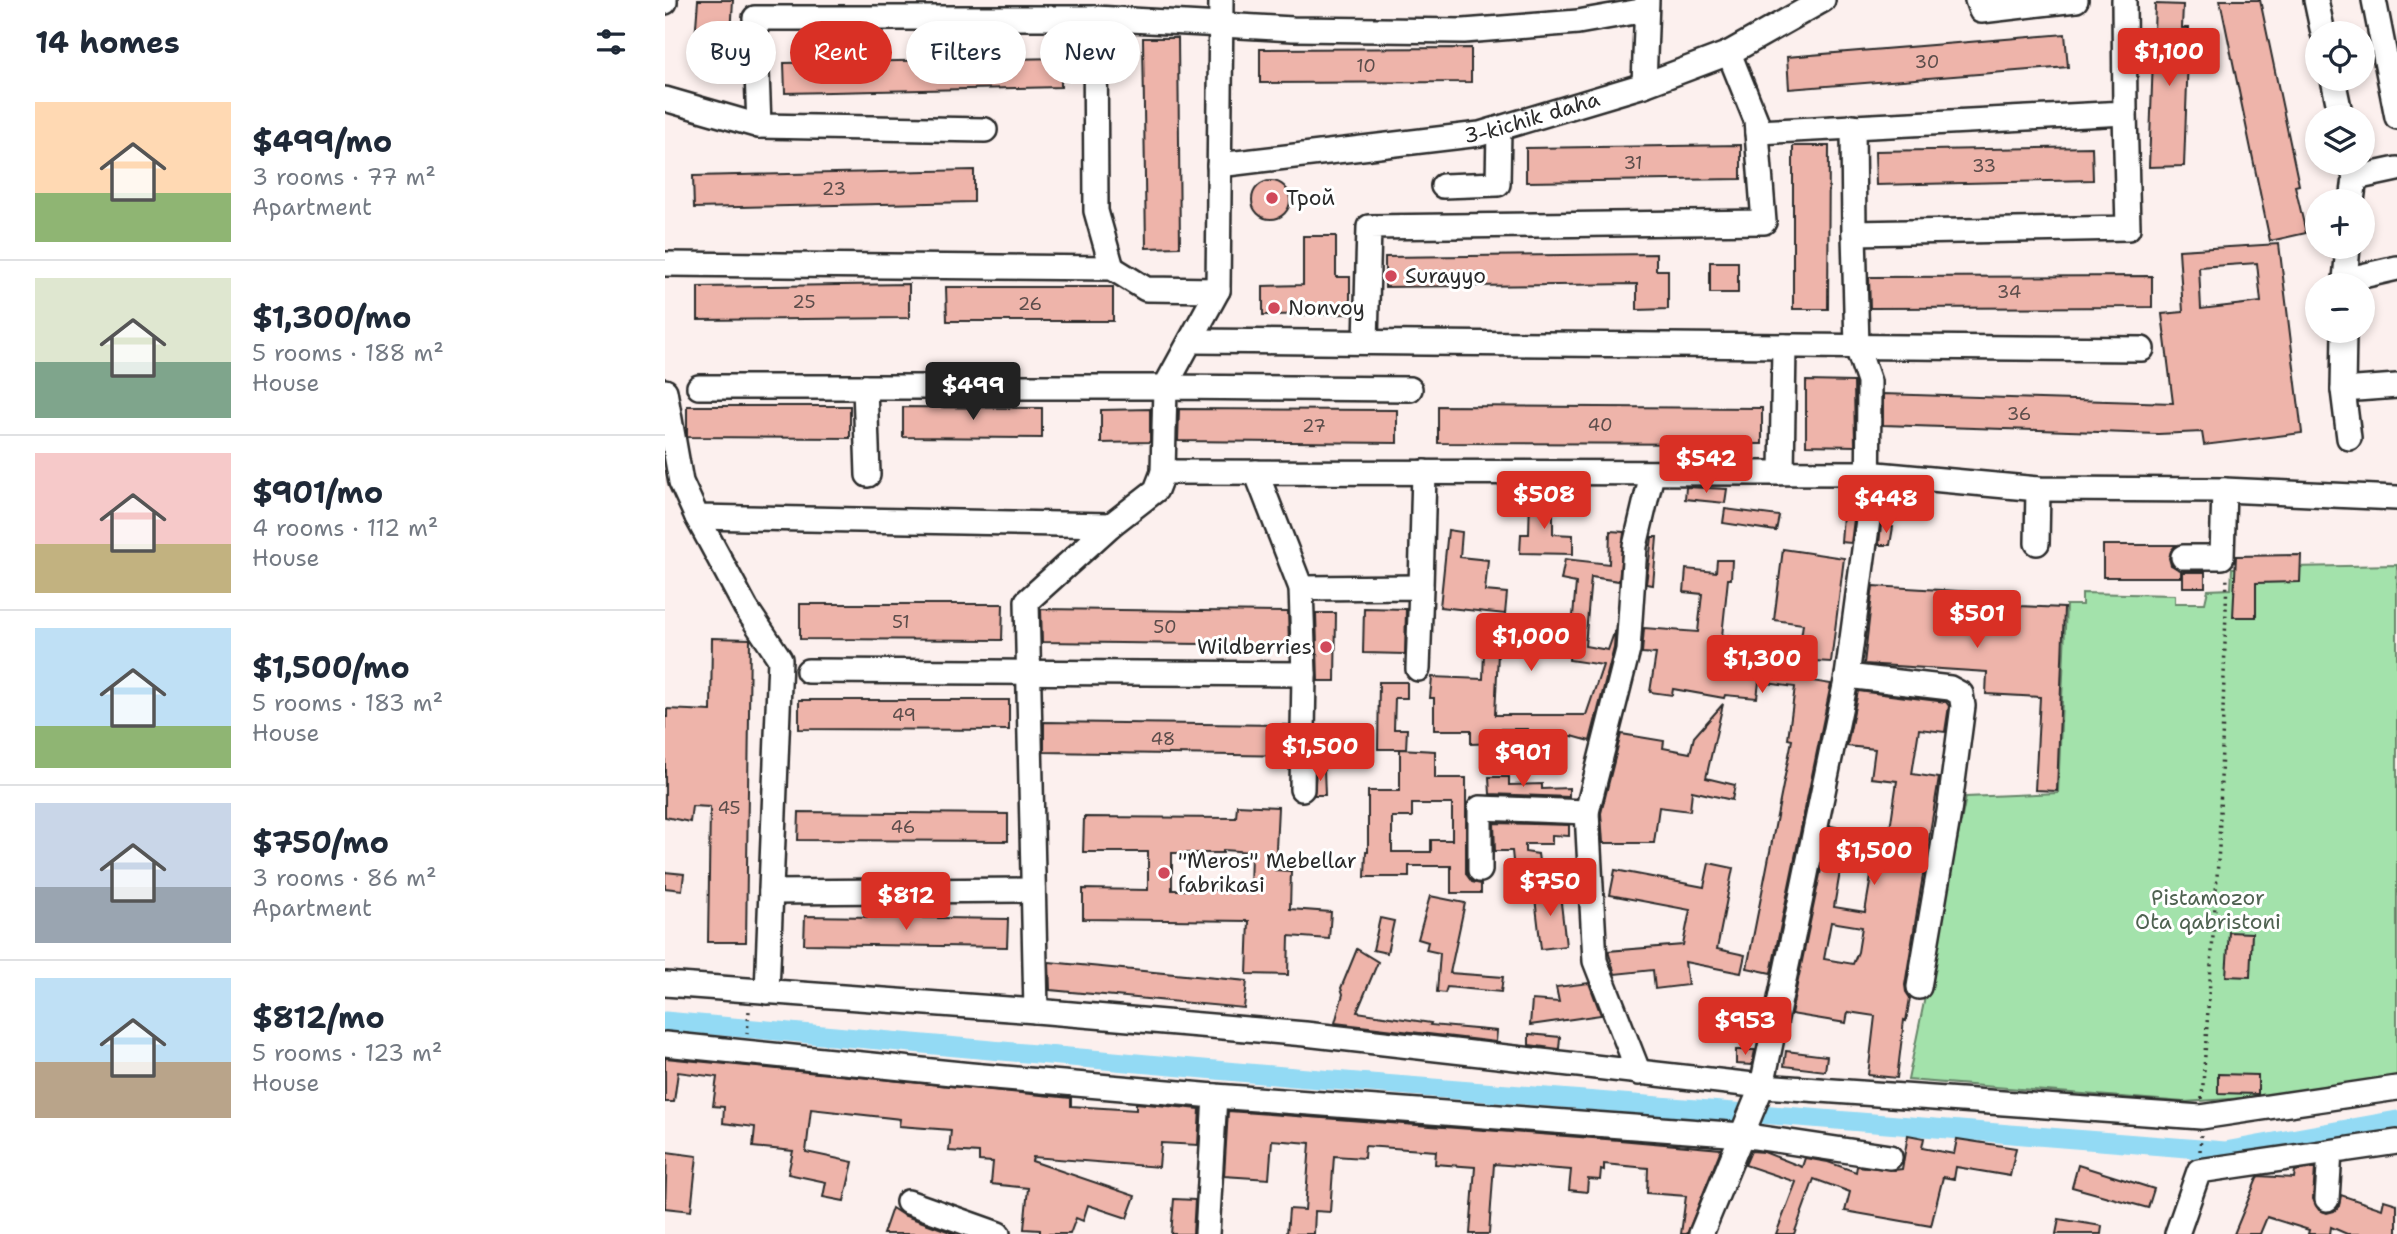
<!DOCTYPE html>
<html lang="en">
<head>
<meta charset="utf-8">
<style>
	body { margin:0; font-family:"Shantell Sans",sans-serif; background:#f6f6f7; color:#1f2937; height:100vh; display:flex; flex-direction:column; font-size:26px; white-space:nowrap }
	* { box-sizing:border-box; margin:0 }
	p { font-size:23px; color:#747a83 }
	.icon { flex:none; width:38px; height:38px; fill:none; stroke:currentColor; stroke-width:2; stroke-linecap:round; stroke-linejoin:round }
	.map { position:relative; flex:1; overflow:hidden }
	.panel { display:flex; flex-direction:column; background:#fff; width:665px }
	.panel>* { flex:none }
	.top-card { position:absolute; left:21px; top:21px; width:665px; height:63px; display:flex; gap:14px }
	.controls { position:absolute; left:1640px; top:21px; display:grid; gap:14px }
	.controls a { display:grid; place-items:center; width:70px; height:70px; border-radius:50%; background:#fff; box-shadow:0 4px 10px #0003; font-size:35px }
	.price { position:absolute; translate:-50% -60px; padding:0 16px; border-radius:7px; background:#d93025; color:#fff; font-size:23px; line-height:46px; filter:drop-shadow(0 2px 4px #0008) }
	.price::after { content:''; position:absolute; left:50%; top:42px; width:21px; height:16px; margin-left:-10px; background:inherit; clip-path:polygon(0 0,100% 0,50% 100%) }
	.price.active { background:#222; color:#fff }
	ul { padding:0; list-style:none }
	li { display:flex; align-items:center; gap:21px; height:175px; padding:0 35px }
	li+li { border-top:2px solid #e0e1e3 }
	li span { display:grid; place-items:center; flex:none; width:196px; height:140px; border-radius:0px; color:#555 }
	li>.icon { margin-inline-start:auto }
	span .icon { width:84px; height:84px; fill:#fffc; stroke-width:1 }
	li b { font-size:30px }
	h2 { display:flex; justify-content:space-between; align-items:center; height:84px; padding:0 35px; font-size:30px }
	.pill { padding:0 24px; border-radius:32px; background:#fff; box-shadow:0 4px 10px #0003; font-size:24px; line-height:63px }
	.pill.active { background:#d93025; color:#fff }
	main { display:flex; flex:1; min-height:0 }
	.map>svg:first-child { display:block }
</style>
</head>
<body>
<main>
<section class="panel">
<h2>14 homes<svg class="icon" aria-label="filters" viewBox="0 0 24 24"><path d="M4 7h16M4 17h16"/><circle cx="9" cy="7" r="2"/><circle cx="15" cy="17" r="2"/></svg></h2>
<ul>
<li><span style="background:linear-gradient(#ffd9b3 65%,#8fb573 0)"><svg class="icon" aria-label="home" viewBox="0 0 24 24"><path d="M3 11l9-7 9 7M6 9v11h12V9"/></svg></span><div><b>$499/mo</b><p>3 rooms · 77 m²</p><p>Apartment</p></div></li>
<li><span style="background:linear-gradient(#dfe7d0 60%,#7fa58c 0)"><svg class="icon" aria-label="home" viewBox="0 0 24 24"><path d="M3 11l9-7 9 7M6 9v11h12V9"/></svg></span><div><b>$1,300/mo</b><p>5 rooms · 188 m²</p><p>House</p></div></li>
<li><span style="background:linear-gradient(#f6c9c9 65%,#c2b280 0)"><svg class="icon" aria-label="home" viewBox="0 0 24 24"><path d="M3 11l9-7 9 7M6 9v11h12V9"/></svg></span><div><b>$901/mo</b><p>4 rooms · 112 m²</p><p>House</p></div></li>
<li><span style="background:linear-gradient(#bfe0f5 70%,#8fb573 0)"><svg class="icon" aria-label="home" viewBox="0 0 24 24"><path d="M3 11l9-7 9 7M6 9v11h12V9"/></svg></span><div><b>$1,500/mo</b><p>5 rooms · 183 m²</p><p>House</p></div></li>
<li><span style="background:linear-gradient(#c9d6e8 60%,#9aa5b1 0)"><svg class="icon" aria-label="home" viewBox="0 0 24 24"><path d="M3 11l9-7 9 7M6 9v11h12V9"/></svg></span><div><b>$750/mo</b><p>3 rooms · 86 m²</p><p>Apartment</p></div></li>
<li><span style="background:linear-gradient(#bfe0f5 60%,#b9a48a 0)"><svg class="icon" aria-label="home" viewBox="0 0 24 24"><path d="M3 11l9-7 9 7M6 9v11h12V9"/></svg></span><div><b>$812/mo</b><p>5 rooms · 123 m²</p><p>House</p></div></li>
</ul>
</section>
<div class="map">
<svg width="1732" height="1234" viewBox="0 0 1732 1234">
	<rect width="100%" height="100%" fill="#fcf0ee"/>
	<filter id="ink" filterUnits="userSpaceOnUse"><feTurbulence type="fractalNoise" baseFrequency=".0143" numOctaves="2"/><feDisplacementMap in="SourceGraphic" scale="14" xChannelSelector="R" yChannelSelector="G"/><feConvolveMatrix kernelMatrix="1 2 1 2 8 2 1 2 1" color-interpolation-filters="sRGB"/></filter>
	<g filter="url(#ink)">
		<!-- green -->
		<polygon fill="#a3e2ab" stroke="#67866b" stroke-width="2" points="1732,565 1732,1077 1610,1096 1519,1102 1243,1080 1301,797 1393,793 1401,605 1417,605 1417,593 1510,595 1510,603 1540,603 1543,590 1566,589 1567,568"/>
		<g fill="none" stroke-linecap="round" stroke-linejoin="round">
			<!-- canal -->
			<polyline stroke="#93daf4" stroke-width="19" points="0,1021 630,1077 1560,1151 1732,1120"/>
		</g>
		<!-- building -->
		<g fill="#eeb4aa" stroke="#2b2b2b" stroke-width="2" fill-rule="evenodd">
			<polygon points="33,0 68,0 65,55 29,53"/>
			<polygon points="1555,0 1595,0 1634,185 1630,186 1641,233 1605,241"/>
			<polygon points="1490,4 1518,5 1517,28 1524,28 1519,166 1484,167"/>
			<polygon points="1400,34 1403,67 1124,89 1122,57"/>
			<polygon points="478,38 513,38 515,247 481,248"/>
			<polygon points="806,48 806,82 595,83 595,49"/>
			<polygon points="396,58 396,87 120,93 119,63"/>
			<polygon points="1076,145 1076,179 861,182 861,148"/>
			<polygon points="1128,146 1164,146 1163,309 1128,309"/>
			<polygon points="1427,147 1428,180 1211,185 1210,151"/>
			<polygon points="309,170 309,202 29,208 28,176"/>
			<circle cx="606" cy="200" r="19"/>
			<polygon points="638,236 671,236 671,277 685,277 685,314 598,315 598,286 638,285"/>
			<path d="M1614 244 1637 433 1539 445 1537 432 1493 434 1218 425V394L1508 403 1497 314 1518 312 1514 250ZM1592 263 1596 302 1536 309 1534 267Z"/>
			<polygon points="991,254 991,270 1003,270 1003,309 972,310 972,284 720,287 720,257"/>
			<rect x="1045" y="262" width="28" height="31"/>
			<polygon points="1487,276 1487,307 1205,308 1204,277"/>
			<polygon points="244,284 244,318 33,320 33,287"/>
			<polygon points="281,287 448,287 448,321 282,321"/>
			<polygon points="1141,381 1189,382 1190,446 1141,445"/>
			<polygon points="22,406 185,406 185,438 22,437"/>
			<polygon points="773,406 1097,408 1097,444 773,443"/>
			<polygon points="238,407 377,408 377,438 238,437"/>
			<polygon points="485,409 485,442 436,443 436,410"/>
			<polygon points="514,409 732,410 732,443 513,441"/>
			<polygon points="1021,487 1062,489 1060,503 1020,499"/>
			<polygon points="1180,487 1189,487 1189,519 1186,543 1176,542"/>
			<polygon points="865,497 888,498 888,534 908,535 908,554 855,553 856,534 864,534"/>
			<polygon points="1060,509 1114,516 1111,531 1058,523"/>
			<polygon points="1216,525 1228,527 1225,545 1214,545"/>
			<polygon points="783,530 797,532 795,557 823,560 820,591 842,593 840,614 775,607"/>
			<polygon points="945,531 959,532 954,581 926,577 920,646 943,650 950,630 949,648 925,741 907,736 863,736 863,729 832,729 832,743 806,744 806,730 769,730 769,698 765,698 767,677 818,679 819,652 833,653 830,715 921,715 938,665 904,660 911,583 896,580 900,559 944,564"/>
			<polygon points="987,537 992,537 988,585 981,584"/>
			<polygon points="1438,545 1511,545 1506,551 1504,558 1506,565 1516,570 1516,577 1438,577"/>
			<polygon points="1118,549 1179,558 1166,662 1149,661 1147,681 1166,684 1106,973 1082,968 1127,740 1123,739 1130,687 1094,682 1092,698 1060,695 1059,698 1008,689 1007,695 985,692 991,654 977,653 979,628 1033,632 1037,594 1019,592 1021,569 1051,572 1052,560 1067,560 1066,579 1063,579 1057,636 1101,641 1100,657 1133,659 1138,624 1109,620"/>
			<polygon points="1636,555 1635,582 1591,583 1591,617 1568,617 1571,556"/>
			<rect x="1518" y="572" width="22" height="15"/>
			<polygon points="1208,586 1326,593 1326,600 1354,602 1354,606 1399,608 1392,791 1370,790 1375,697 1321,694 1322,672 1199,664"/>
			<polygon points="135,604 338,604 337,640 135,639"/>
			<polygon points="699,608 741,609 740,654 698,653"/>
			<polygon points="376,609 623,612 624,645 377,642"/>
			<polygon points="651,613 671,613 670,681 653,681"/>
			<polygon points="47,638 85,639 81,942 43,942 45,807 27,806 25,822 0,817 0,717 2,717 2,709 46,711"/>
			<path d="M714 682H742V698H730L729 729H742L741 749H735L770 751V778H801V874L807 882 816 884V893H786V866H744V877H700L701 852H703V791H735V749H713ZM747 804H787V840H766V852H727V817H747Z"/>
			<path d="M1193 691 1281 702 1284 706 1280 732 1254 729 1247 774 1274 778 1240 985 1241 992 1245 998 1241 1021 1239 1020 1232 1078 1203 1075 1210 1016 1183 1012 1181 1023 1126 1014 1165 826 1182 829 1179 845 1211 850 1215 827 1225 829 1232 781 1206 778 1210 749 1182 746ZM1176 866 1207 871 1200 912 1169 907ZM1166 922 1197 927 1193 952 1188 964 1159 959Z"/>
			<polygon points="134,700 344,700 344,730 134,729"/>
			<polygon points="1058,704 1041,778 1070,785 1067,800 1027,791 1025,811 994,807 989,843 938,843 936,813 956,734 999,741 998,748 1025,753 1029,737"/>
			<polygon points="379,722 624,725 624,756 379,752"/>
			<polygon points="659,769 660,795 649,795 651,770"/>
			<polygon points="824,777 844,777 844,785 877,784 877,789 904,788 904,797 825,794"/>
			<path d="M572 805 613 807 610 870 626 871 625 909 666 912 664 939 624 936 623 975 582 974 584 921 418 919V889L483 890V852H418L419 817 571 818ZM558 850 586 852 585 890H507V853H558Z"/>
			<polygon points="134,812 343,814 343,841 133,840"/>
			<polygon points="829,823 904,825 904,836 887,835 887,844 860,844 860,852 873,854 876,874 857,876 857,881 850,881 847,851 830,851"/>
			<polygon points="1044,863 1068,868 1052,949 1080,955 1076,973 1020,962 1023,985 990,989 988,970 950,974 943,951 1018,945 1025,910 945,895 950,870 1039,887"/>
			<polygon points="0,872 19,874 17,890 0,888"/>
			<polygon points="894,886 901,946 876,949 869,889"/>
			<polygon points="765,896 800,903 785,973 838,977 836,992 782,987 780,993 772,992 775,953 761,950 763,942 753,939"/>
			<polygon points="140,916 343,919 342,947 139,944"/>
			<polygon points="715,918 729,921 722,953 708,950"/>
			<polygon points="1564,932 1587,933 1585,977 1561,976"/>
			<polygon points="692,949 713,962 692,1012 766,1023 765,1025 832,1031 831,1042 670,1023 678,994 676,988"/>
			<polygon points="384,962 582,981 579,1008 385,990"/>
			<polygon points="924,983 936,1015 865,1025 867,1000 894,1002 891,987"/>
			<polygon points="864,1034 895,1037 894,1049 864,1045"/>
			<polygon points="1071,1050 1090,1050 1087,1065 1071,1064"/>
			<polygon points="1121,1051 1162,1056 1160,1071 1119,1066"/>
			<polygon points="0,1058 406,1098 406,1106 471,1110 471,1103 535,1109 533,1145 496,1143 494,1167 368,1157 367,1161 470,1196 462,1218 423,1205 418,1221 411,1218 405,1234 375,1234 375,1230 359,1229 363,1188 326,1184 328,1162 314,1161 314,1153 284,1151 286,1130 234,1126 235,1119 146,1109 141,1152 188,1162 179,1201 158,1197 161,1182 123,1174 128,1151 88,1147 90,1127 58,1123 59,1107 48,1106 52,1077 13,1072 9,1102 0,1102"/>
			<polygon points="1553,1074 1593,1075 1593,1094 1553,1093"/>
			<polygon points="563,1111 954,1140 1056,1149 1022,1234 1016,1234 1021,1196 982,1193 983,1168 939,1164 939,1170 936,1169 935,1180 923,1179 922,1192 904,1190 906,1170 829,1164 824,1234 805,1234 810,1167 770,1164 771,1151 700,1146 699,1158 669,1156 665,1212 650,1211 649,1234 622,1234 624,1209 640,1210 645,1143 607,1140 604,1179 559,1176"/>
			<polygon points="1243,1135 1259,1138 1257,1148 1289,1154 1292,1139 1351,1148 1345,1176 1291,1167 1289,1179 1278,1177 1266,1226 1180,1211 1185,1192 1149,1179 1129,1234 1111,1234 1131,1182 1080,1165 1086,1151 1099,1152 1137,1167 1140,1158 1163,1162 1191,1172 1192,1166 1229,1170 1237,1169"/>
			<polygon points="2,1152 32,1156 26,1211 0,1208"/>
			<polygon points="1413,1165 1489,1189 1483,1208 1407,1187"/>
			<polygon points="1650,1168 1648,1199 1654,1210 1662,1213 1669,1211 1674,1206 1676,1195 1717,1209 1719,1200 1732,1204 1732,1234 1682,1234 1666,1227 1665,1234 1643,1234 1644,1230 1602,1217 1595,1234 1569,1234 1593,1176 1629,1178 1630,1171"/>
			<polygon points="509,1199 530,1200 528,1234 506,1234"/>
			<polygon points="227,1208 238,1215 291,1234 218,1234"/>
			<polygon points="1394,1219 1437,1226 1436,1234 1391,1234"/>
		</g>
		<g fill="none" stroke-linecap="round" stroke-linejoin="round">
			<defs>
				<g id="minor">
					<polyline points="1312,0 1316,11 1411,0"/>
					<polyline points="1651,0 1658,33"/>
					<polyline points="1709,0 1732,117"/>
					<polyline points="0,2 0,0"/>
					<polyline points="430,18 628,29 799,31 913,22 981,10"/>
					<polyline points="1668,79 1676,117"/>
					<polyline points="979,85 982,0"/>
					<polyline points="0,99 94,126 320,130"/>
					<polyline points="94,126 90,18 430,18 431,211 447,268"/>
					<polyline points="1188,126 1189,233 1463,228 1460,113"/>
					<polyline points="1092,132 1460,113 1459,0"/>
					<polyline points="1686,163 1690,178 1687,201"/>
					<path id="s1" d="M554 165 815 134 979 85 1064 53 1158 0"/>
					<polyline points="1690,178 1732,169"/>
					<polyline points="778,186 833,184 834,129"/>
					<polyline points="0,264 447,268 481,289 553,290"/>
					<polyline points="1680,280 1683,247"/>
					<polyline points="1680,285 1680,280 1732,268"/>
					<polyline points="1679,331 1678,390 1732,386"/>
					<polyline points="526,341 1477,349"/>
					<polyline points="701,342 704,227 1099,222 1091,120 1064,53"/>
					<polyline points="34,387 500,387 553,290 556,0"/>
					<polyline points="200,387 203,475"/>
					<polyline points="1678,390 1684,438"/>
					<polyline points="0,391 16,482 32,517 446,525"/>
					<polyline points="498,472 1202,473 1373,489 1559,490 1732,498"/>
					<polyline points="591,472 636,588 639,674 637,789"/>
					<polyline points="1117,472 1119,346"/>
					<polyline points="32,517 81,608 115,659 102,992"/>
					<polyline points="1372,543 1373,489"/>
					<polyline points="1518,557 1557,557 1559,490"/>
					<polyline points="756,587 759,472"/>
					<polyline points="636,588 756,587 753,669"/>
					<polyline points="143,671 639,674"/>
					<polyline points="1182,676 1285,688 1296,694 1298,706 1284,812 1254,987"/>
					<polyline points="815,870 815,808 922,812"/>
					<polyline points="106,892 368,890"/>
					<polyline points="0,984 371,1011 362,601 446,525 491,490 498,472 500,387 745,389"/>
					<polyline points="371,1011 640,1034 1097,1086 1536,1117 1732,1088"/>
					<polyline points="0,1044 306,1075 550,1096 1077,1135 1225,1157"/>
					<polyline points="974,1073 930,961 922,812 963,650 970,546 987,474"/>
					<polyline points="1662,1199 1665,1152"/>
					<polyline points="243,1202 333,1234"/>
					<polyline points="542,1234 550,1096"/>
					<polyline points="1036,1234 1097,1086 1182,676 1203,520 1204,382 1192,347 1189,233"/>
					<polyline points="1512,1234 1534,1171 1732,1142"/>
				</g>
			</defs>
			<!-- minor casing -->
			<use href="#minor" stroke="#2b2b2b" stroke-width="28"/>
			<!-- path -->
			<g stroke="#2b2b2b" stroke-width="3.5" stroke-dasharray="2 5" stroke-linecap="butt">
				<polyline points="82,1034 84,1011"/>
				<polyline points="1537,1099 1554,847 1562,575"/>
				<polyline points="1535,1151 1536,1135"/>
			</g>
			<!-- minor -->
			<use href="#minor" stroke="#fff" stroke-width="23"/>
		</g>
	</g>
	<!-- markers -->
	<g fill="#d1495b" stroke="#fff" stroke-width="2.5">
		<circle cx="607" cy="198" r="7"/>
		<circle cx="726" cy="276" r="7"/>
		<circle cx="609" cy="308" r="7"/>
		<circle cx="661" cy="647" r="7"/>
		<circle cx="499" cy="873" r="7"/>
	</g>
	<g text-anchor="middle" stroke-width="6" stroke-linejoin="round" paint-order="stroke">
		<!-- number labels -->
		<g font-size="18" fill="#5c4d4b">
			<text x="1262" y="68">30</text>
			<text x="701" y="72">10</text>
			<text x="968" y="169">31</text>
			<text x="1319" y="172">33</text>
			<text x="169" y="195">23</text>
			<text x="1344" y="298">34</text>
			<text x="139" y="308">25</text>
			<text x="365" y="310">26</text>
			<text x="1354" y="420">36</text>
			<text x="935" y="431">40</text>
			<text x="649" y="432">27</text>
			<text x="236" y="628">51</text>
			<text x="500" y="633">50</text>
			<text x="239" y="721">49</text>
			<text x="498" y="745">48</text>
			<text x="64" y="814">45</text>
			<text x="238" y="833">46</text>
		</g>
		<!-- street labels -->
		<g font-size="21" fill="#2b2b2b" stroke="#fff">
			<text dy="7" stroke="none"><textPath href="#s1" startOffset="317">3-kichik daha</textPath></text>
		</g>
		<!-- poi labels -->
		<g font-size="21" fill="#2b2b2b" stroke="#fff" text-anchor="start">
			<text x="621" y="205">Трой</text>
			<text x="740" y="283">Surayyo</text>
			<text x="623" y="315">Nonvoy</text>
			<text x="647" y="654" text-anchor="end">Wildberries</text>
			<text x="513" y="868">"Meros" Mebellar<tspan x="513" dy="24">fabrikasi</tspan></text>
		</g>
		<!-- park labels -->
		<g font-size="21" fill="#4f6251" stroke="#fff">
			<text x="1543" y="905">Pistamozor<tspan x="1543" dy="24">Ota qabristoni</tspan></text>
		</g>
	</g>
</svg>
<div class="controls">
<a><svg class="icon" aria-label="locate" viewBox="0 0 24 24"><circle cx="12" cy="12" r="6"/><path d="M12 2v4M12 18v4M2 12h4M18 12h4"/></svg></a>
<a><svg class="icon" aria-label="layers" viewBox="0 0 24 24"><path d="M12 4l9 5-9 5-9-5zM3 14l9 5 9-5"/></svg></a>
<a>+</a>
<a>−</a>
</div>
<b class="price" style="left:1504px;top:88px">$1,100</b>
<b class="price active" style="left:308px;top:422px">$499</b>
<b class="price" style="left:1041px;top:495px">$542</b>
<b class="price" style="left:879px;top:531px">$508</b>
<b class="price" style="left:1221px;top:535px">$448</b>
<b class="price" style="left:1312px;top:650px">$501</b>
<b class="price" style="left:866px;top:673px">$1,000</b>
<b class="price" style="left:1097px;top:695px">$1,300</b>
<b class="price" style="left:655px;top:783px">$1,500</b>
<b class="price" style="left:858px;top:789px">$901</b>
<b class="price" style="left:1209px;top:887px">$1,500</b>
<b class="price" style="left:885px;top:918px">$750</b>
<b class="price" style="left:241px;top:932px">$812</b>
<b class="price" style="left:1080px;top:1057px">$953</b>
<div class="top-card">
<a class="pill">Buy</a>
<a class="pill active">Rent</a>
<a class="pill">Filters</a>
<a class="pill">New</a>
</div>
</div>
</main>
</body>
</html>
